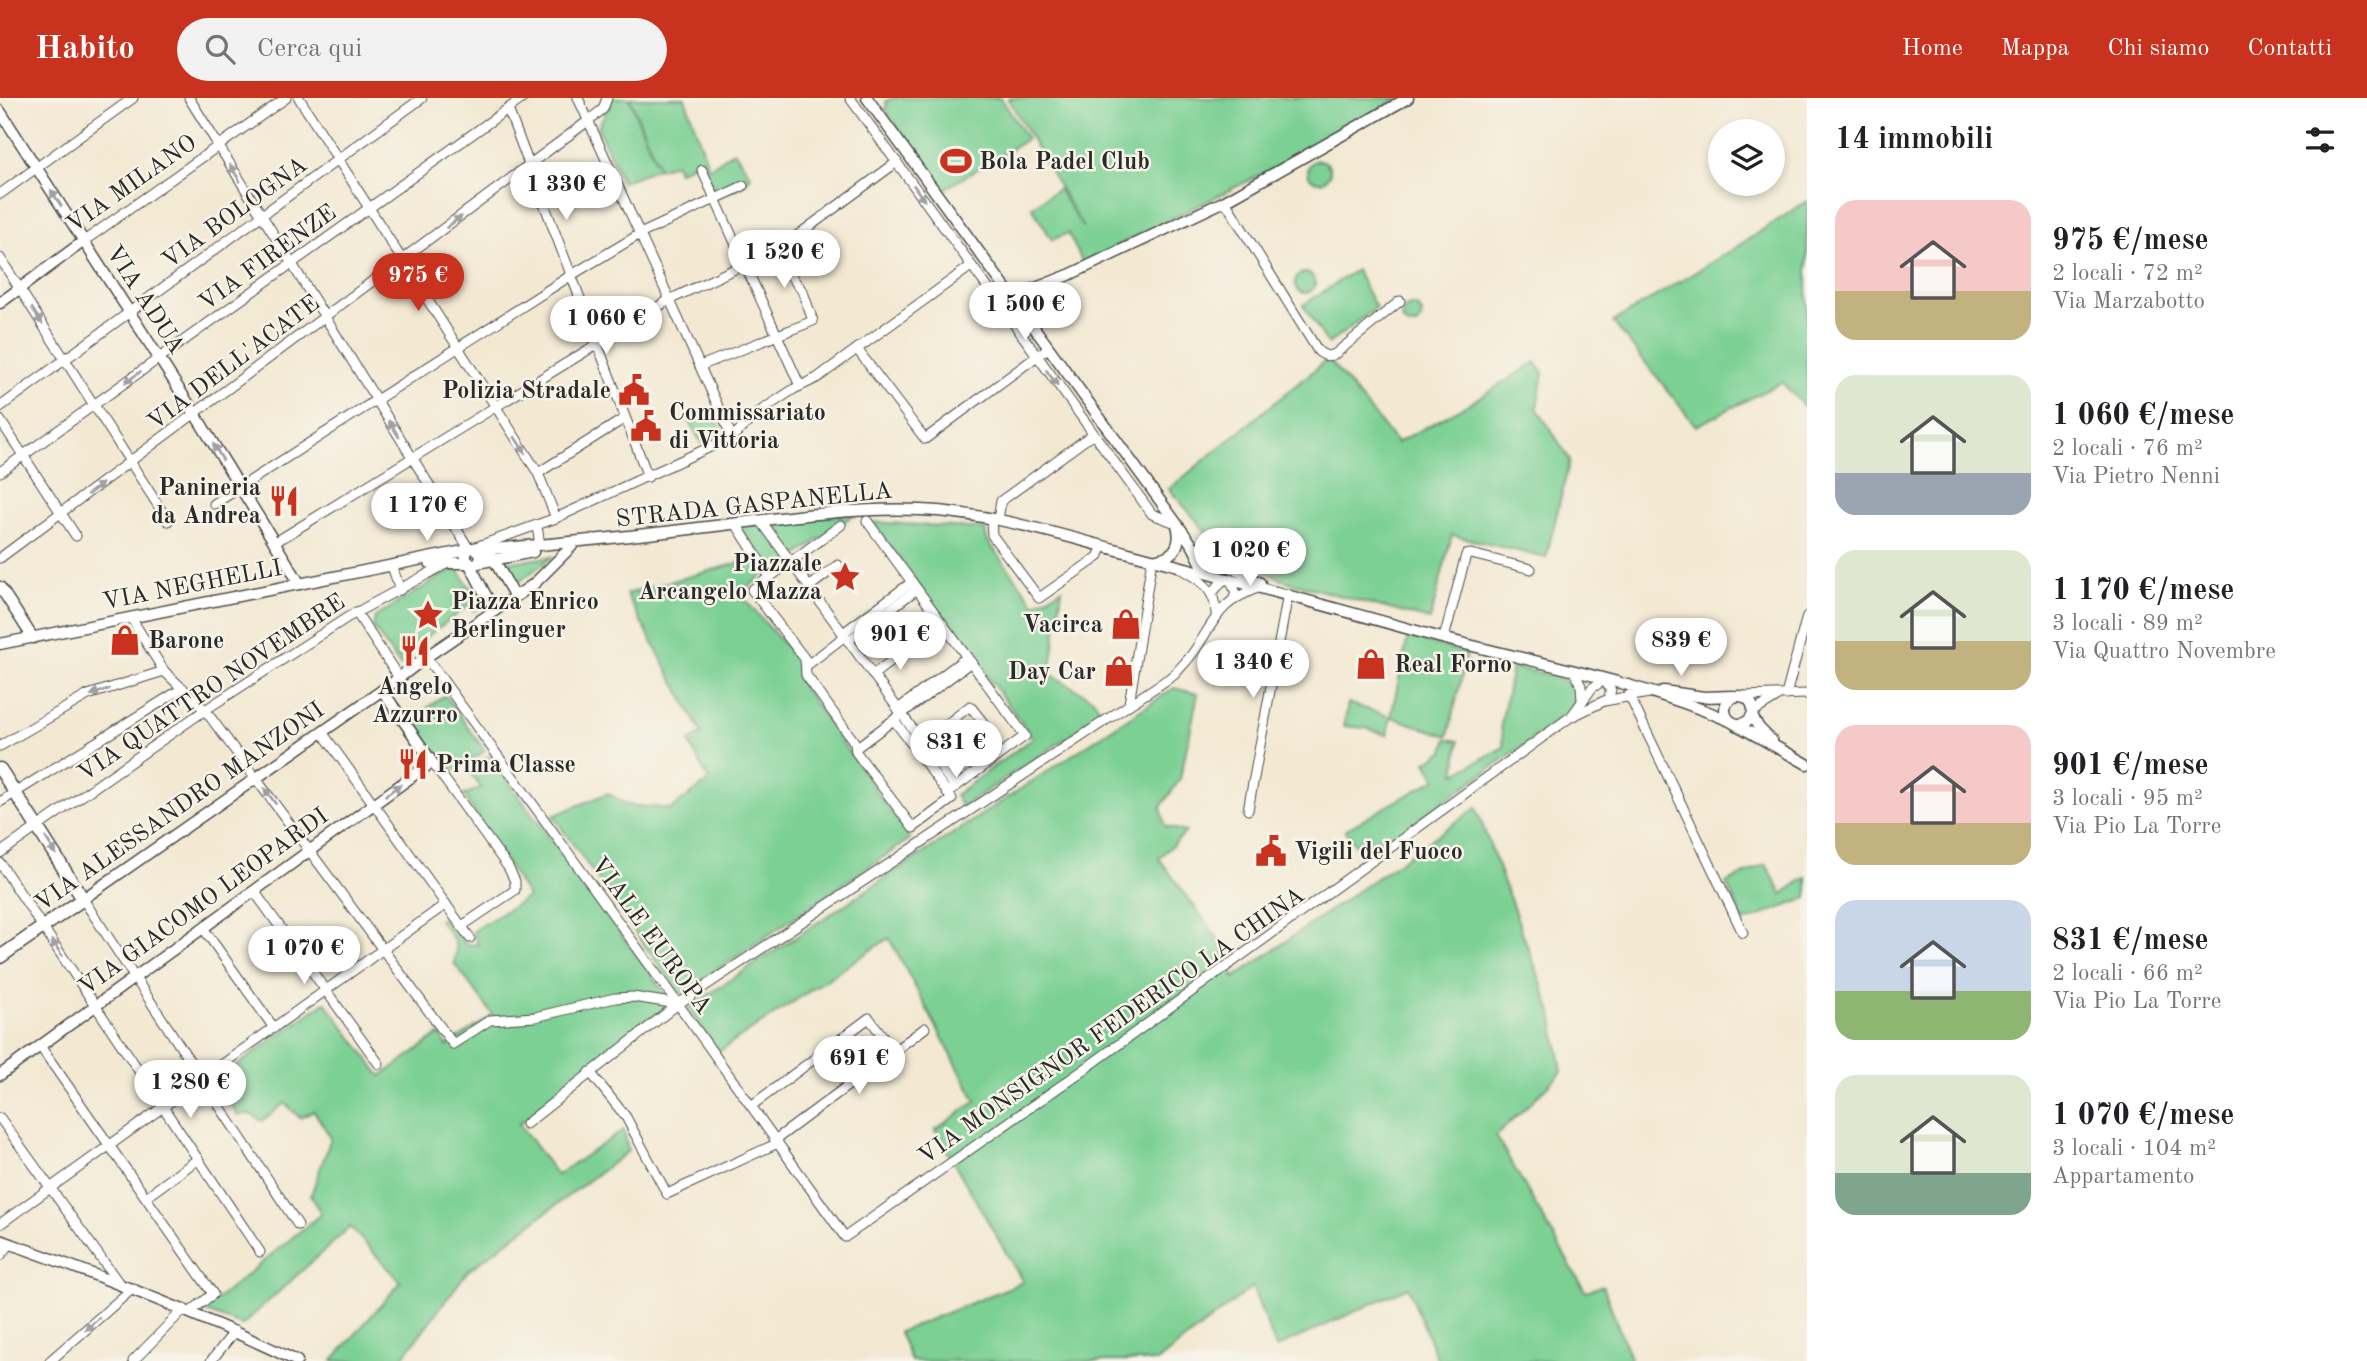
<!DOCTYPE html>
<html lang="it">
<head>
<meta charset="utf-8">
<style>
	body { margin:0; font-family:"Old Standard TT",serif; background:#f2f2f2; color:#202124; height:100vh; display:flex; flex-direction:column; font-size:26px; white-space:nowrap }
	* { box-sizing:border-box; margin:0 }
	p { font-size:23px; color:#757577 }
	.icon { flex:none; width:38px; height:38px; fill:none; stroke:currentColor; stroke-width:2; stroke-linecap:round; stroke-linejoin:round }
	.map { position:relative; flex:1; overflow:hidden }
	.sheet { display:flex; flex-direction:column; background:#fff; width:560px }
	.sheet>* { flex:none }
	.controls { position:absolute; left:1708px; top:21px; display:grid; gap:14px }
	.controls a { display:grid; place-items:center; width:77px; height:77px; border-radius:50%; background:#fff; box-shadow:0 4px 10px #0003; font-size:35px }
	.price { position:absolute; translate:-50% -60px; padding:0 16px; border-radius:24px; background:#fff; color:#222; font-size:23px; line-height:46px; filter:drop-shadow(0 2px 4px #0008) }
	.price::after { content:''; position:absolute; left:50%; top:42px; width:21px; height:16px; margin-left:-10px; background:inherit; clip-path:polygon(0 0,100% 0,50% 100%) }
	.price.active { background:#c8321e; color:#fff }
	ul { padding:0; list-style:none }
	li { display:flex; align-items:center; gap:21px; height:175px; padding:0 28px }
	li span { display:grid; place-items:center; flex:none; width:196px; height:140px; border-radius:21px; color:#555 }
	li>.icon { margin-inline-start:auto }
	span .icon { width:84px; height:84px; fill:#fffc; stroke-width:1 }
	li b { font-size:30px }
	h2 { display:flex; justify-content:space-between; align-items:center; height:84px; padding:0 28px; font-size:30px }
	header { display:flex; align-items:center; gap:42px; box-sizing:border-box; height:98px; padding:0 35px; background:#c8321e; color:#fff }
	header strong { font-size:33px }
	nav { display:flex; gap:38px; margin-inline-start:auto; font-size:24px }
	.search { width:490px; height:63px; background:#f2f2f2; display:flex; align-items:center; gap:18px; box-sizing:border-box; padding:0 24px; border-radius:38px; color:#757577; font-size:26px }
	main { display:flex; flex:1; min-height:0 }
	.map>svg:first-child { display:block }
</style>
</head>
<body>
<header>
<strong>Habito</strong>
<div class="search"><svg class="icon" aria-label="search" viewBox="0 0 24 24"><circle cx="10" cy="10" r="6"/><path d="M15 15l6 6"/></svg>Cerca qui</div>
<nav><a>Home</a><a>Mappa</a><a>Chi siamo</a><a>Contatti</a></nav>
</header>
<main>
<div class="map">
<svg width="1807" height="1263" viewBox="0 0 1807 1263">
	<rect width="100%" height="100%" fill="#f7f3e8"/>
	<filter id="ink" filterUnits="userSpaceOnUse"><feTurbulence type="fractalNoise" baseFrequency=".0143" numOctaves="2"/><feDisplacementMap in="SourceGraphic" scale="14" xChannelSelector="R" yChannelSelector="G"/><feConvolveMatrix kernelMatrix="1 2 1 2 8 2 1 2 1" color-interpolation-filters="sRGB"/></filter>
	<filter id="wash" filterUnits="userSpaceOnUse"><feTurbulence type="fractalNoise" baseFrequency=".00686" numOctaves="4" result="noise"/><feDisplacementMap in="SourceGraphic" scale="28" xChannelSelector="R" yChannelSelector="G"/><feGaussianBlur stdDeviation="1.57" result="paint"/><feColorMatrix in="noise" values="0 0 0 0 0 0 0 0 0 0 0 0 0 0 0 0 0 1.4 0 .05"/><feComposite in="paint" operator="in"/></filter>
	<g filter="url(#wash)">
		<rect width="100%" height="100%" fill="#f3e9d3"/>
		<!-- green -->
		<g fill="#7bd094" stroke="#537e60" stroke-width="2">
			<polygon points="612,0 629,0 658,70 622,84 598,30"/>
			<path d="M630 0H685L709 70 734 53 751 78C745 90 728 94 716 99L700 62 678 74 675 65 659 71Z"/>
			<polygon points="895,0 1001,0 1027,41 943,92 884,11 887,9 886,3"/>
			<polygon points="1008,0 1399,0 1286,64 1083,165 1068,135 1052,142 1032,109 1058,91 1083,130"/>
			<circle cx="1319" cy="73" r="11"/>
			<polygon points="1807,103 1807,312 1782,284 1696,328 1613,224 1732,152"/>
			<polygon points="1356,172 1376,210 1328,246 1303,207"/>
			<circle cx="1305" cy="185" r="10"/>
			<circle cx="1412" cy="218" r="10"/>
			<polygon points="1328,261 1397,345 1469,306 1536,264 1543,275 1537,310 1570,362 1546,460 1452,437 1430,522 1282,482 1215,444 1169,391"/>
			<polygon points="713,314 723,336 702,347 690,324"/>
			<polygon points="856,415 771,476 739,428"/>
			<polygon points="872,424 985,431 987,442 1035,506 1062,491 1050,576 1093,601 1103,616 962,709 955,697 1033,640"/>
			<polygon points="552,459 519,484 507,464"/>
			<polygon points="753,461 763,477 740,496 801,566 797,580 910,741 680,897 553,718 608,695 627,707 671,711 709,683 689,644 702,635 626,496"/>
			<polygon points="453,471 459,473 482,508 474,513 469,507 400,559 403,566 400,568 373,529 375,519"/>
			<polygon points="1408,538 1467,556 1448,638 1391,619 1387,637 1366,630 1344,628 1348,605 1391,619"/>
			<path d="M1512 569C1551 578 1612 583 1551 628L1365 759 1345 732 1436 681 1426 664 1444 653 1447 641 1459 643 1455 676 1504 649 1501 627Z"/>
			<polygon points="1174,590 1198,596 1180,681 1161,709 1165,728 1186,734 1159,760 1229,856 1234,880 1476,710 1552,914 1562,974 1496,1038 1585,1193 1603,1188 1631,1263 1438,1263 1408,1189 1276,1250 1252,1189 1158,1263 911,1263 899,1234 1023,1184 935,1032 976,1003 889,840 718,954 688,910"/>
			<polygon points="445,597 485,653 450,676 411,622"/>
			<path d="M489 658 667 898 666 909 519 1026 557 1077 624 1032 628 1053 468 1173 400 1263H332L401 1184 350 1129 242 1227 203 1213 321 1116 311 1097 331 1040 314 1013 300 1020 285 1005 262 1023 250 1016 238 1017 215 983 325 904 381 978 440 936 447 948 493 917 454 865C461 846 450 836 439 822L447 818 465 846 478 847 473 833 528 799 464 697 481 690 468 671Z"/>
			<polygon points="1766,766 1782,796 1807,779 1807,800 1744,824 1726,785"/>
		</g>
	</g>
	<g filter="url(#ink)">
		<g fill="none" stroke-linecap="round" stroke-linejoin="round">
			<defs>
				<g id="minor">
					<polyline points="189,0 469,451"/>
					<polyline points="299,0 538,375 556,420"/>
					<polyline points="578,0 732,339"/>
					<polyline points="850,0 1152,416 1176,425"/>
					<polyline points="508,11 648,379"/>
					<polyline points="702,72 800,288"/>
					<polyline points="0,96 133,0"/>
					<path d="M1225 103 1318 253C1324 258 1328 259 1335 256L1400 203"/>
					<polyline points="84,143 286,0"/>
					<polyline points="0,160 168,423"/>
					<polyline points="857,251 925,341 1048,250"/>
					<polyline points="700,268 813,223 803,194 772,153"/>
					<polyline points="0,309 422,0"/>
					<polyline points="0,322 76,438"/>
					<polyline points="0,374 523,0"/>
					<polyline points="538,375 625,320"/>
					<polyline points="214,406 570,178 640,136 743,88"/>
					<polyline points="991,421 992,437 1039,500 1098,459 1103,448"/>
					<polyline points="998,422 1001,403 1093,336"/>
					<polyline points="761,423 955,689"/>
					<polyline points="867,423 1025,638 947,695"/>
					<polyline points="736,426 770,479"/>
					<polyline points="841,427 752,492 805,561 806,577 855,645 856,654 913,730 952,701 894,622"/>
					<polyline points="537,428 540,447"/>
					<polyline points="274,445 669,202 783,148 897,64"/>
					<polyline points="473,450 556,420 732,339 762,312 794,291 817,280 971,168"/>
					<polyline points="0,460 588,23 603,11 607,0"/>
					<polyline points="392,468 400,492"/>
					<path d="M1181 471C1201 482 1216 492 1216 516"/>
					<polyline points="809,489 838,467"/>
					<polyline points="1214,493 1222,483 1230,481 1236,495 1233,502"/>
					<polyline points="356,514 399,580"/>
					<polyline points="131,520 164,573 205,612 453,946 490,922 535,919 615,900 633,899 678,906"/>
					<polyline points="843,535 912,484"/>
					<polyline points="1444,540 1466,457 1471,456 1531,471"/>
					<polyline points="848,543 917,491"/>
					<polyline points="426,559 678,906 845,1139 1082,973 1569,620 1604,603 1649,595"/>
					<polyline points="806,568 845,538"/>
					<polyline points="1575,574 1581,588 1582,602"/>
					<polyline points="873,577 909,549"/>
					<polyline points="1629,597 1743,835"/>
					<polyline points="1786,597 1807,518"/>
					<polyline points="1743,598 1807,596"/>
					<polyline points="1129,606 1152,461"/>
					<polyline points="898,611 967,559"/>
					<polyline points="1753,614 1777,599"/>
					<polyline points="1573,616 1592,590 1604,582 1611,592 1608,602"/>
					<polyline points="322,634 470,840"/>
					<polyline points="923,645 970,608 985,627 933,667"/>
					<polyline points="0,648 88,597 164,573"/>
					<polyline points="856,650 971,564"/>
					<polyline points="432,664 508,769 515,783 515,792 462,828"/>
					<polyline points="0,704 183,590"/>
					<polyline points="1248,712 1288,496"/>
					<polyline points="0,755 205,612 348,519 448,465"/>
					<polyline points="0,765 260,1154"/>
					<polyline points="254,793 379,966"/>
					<polyline points="83,801 298,1127"/>
					<polyline points="203,830 274,930"/>
					<polyline points="40,948 213,1196 190,1214"/>
					<polyline points="590,974 626,1019 667,1096 778,1045"/>
					<polyline points="751,1008 869,920 894,953"/>
					<polyline points="0,1020 118,1184"/>
					<path d="M526 1026 678 906 1174 577C1181 569 1189 561 1195 552 1217 519 1219 504 1260 489"/>
					<polyline points="775,1042 925,930"/>
					<polyline points="146,1099 198,1061"/>
					<polyline points="0,1126 446,806"/>
					<polyline points="0,1158 10,1146"/>
					<polyline points="50,1263 133,1190"/>
					<polyline points="133,1263 184,1211"/>
					<polyline points="211,1263 235,1233"/>
				</g>
				<g id="tertiary">
					<polyline points="867,0 1193,448 1206,475"/>
					<polyline points="0,13 195,316 300,486"/>
					<polyline points="1013,199 1069,177 1225,103 1408,0"/>
					<polyline points="0,205 84,143"/>
					<polyline points="1193,448 1260,485"/>
					<path d="M478 452C557 446 636 438 715 428 783 420 852 409 921 412 992 415 1060 437 1129 455 1228 481 1328 508 1427 536 1528 564 1634 581 1730 623"/>
					<polyline points="488,458 493,460 515,499"/>
					<path d="M1157 461C1176 458 1182 445 1177 427"/>
					<polyline points="479,464 481,457 478,452 472,450 466,453 466,463 473,466 533,454"/>
					<polyline points="430,465 468,465"/>
					<polyline points="469,465 494,513"/>
					<polyline points="0,489 33,540"/>
					<polyline points="0,546 468,452"/>
					<polyline points="1663,593 1704,599 1733,598"/>
					<circle cx="1739" cy="612" r="14"/>
					<polyline points="1752,618 1759,630 1772,643"/>
					<polyline points="1735,626 1807,666"/>
					<polyline points="83,801 391,586 426,559 534,486 572,448"/>
					<polyline points="0,977 432,664 382,592"/>
					<path d="M0 1142C101 1178 200 1216 297 1263"/>
				</g>
				<polyline id="secondary" points="0,671 83,801 0,859"/>
			</defs>
			<!-- minor casing -->
			<use href="#minor" stroke="#494844" stroke-width="11"/>
			<!-- tertiary casing -->
			<use href="#tertiary" stroke="#494844" stroke-width="13"/>
			<!-- secondary casing -->
			<use href="#secondary" stroke="#494844" stroke-width="15"/>
			<!-- minor -->
			<use href="#minor" stroke="#fff" stroke-width="9"/>
			<!-- tertiary -->
			<use href="#tertiary" stroke="#fff" stroke-width="10"/>
			<!-- secondary -->
			<use href="#secondary" stroke="#fff" stroke-width="12"/>
		</g>
		<!-- one-way arrows -->
		<defs><path id="oneway-solid" d="M-6-.8H1V-3.2L6.5 0L1 3.2V.8H-6Z" transform="scale(1.75)"/></defs>
		<g fill="#a0a0a0">
			<use href="#oneway-solid" transform="translate(235 75) rotate(-121)"/>
			<use href="#oneway-solid" transform="translate(919 95) rotate(55)"/>
			<use href="#oneway-solid" transform="translate(56 100) rotate(-123)"/>
			<use href="#oneway-solid" transform="translate(454 124) rotate(-37)"/>
			<use href="#oneway-solid" transform="translate(37 218) rotate(57)"/>
			<use href="#oneway-solid" transform="translate(133 279) rotate(144)"/>
			<use href="#oneway-solid" transform="translate(1052 280) rotate(54)"/>
			<use href="#oneway-solid" transform="translate(394 331) rotate(-122)"/>
			<use href="#oneway-solid" transform="translate(520 347) rotate(57)"/>
			<use href="#oneway-solid" transform="translate(218 354) rotate(-121)"/>
			<use href="#oneway-solid" transform="translate(95 391) rotate(-37)"/>
			<use href="#oneway-solid" transform="translate(100 594) rotate(162)"/>
			<use href="#oneway-solid" transform="translate(393 692) rotate(-36)"/>
			<use href="#oneway-solid" transform="translate(270 698) rotate(-126)"/>
			<use href="#oneway-solid" transform="translate(51 748) rotate(58)"/>
			<use href="#oneway-solid" transform="translate(57 850) rotate(-124)"/>
			<use href="#oneway-solid" transform="translate(92 1226) rotate(138)"/>
		</g>
	</g>
	<!-- icons -->
	<defs>
		<symbol id="stadium-bare" viewBox="-9 -9 18 18"><path d="M0-5a6.5 5 0 1 0 0 10a6.5 5 0 1 0 0-10ZM-3.5-1.8h7v3.6h-7Z" fill="#c8321e" stroke="#f7f3e8" stroke-width="2.5" paint-order="stroke"/></symbol>
		<symbol id="civic-bare" viewBox="-9 -9 18 18"><path d="M-.6-6.5H3V-4.5H.6V-3L4-1V1h2V6H-6V1h2V-1L-.6-3ZM-1.2 2.5V6h2.4V2.5Z" fill="#c8321e" stroke="#f7f3e8" stroke-width="2.5" paint-order="stroke"/></symbol>
		<symbol id="restaurant-bare" viewBox="-9 -9 18 18"><path d="M-5-6h1v4h1v-4h1v4h1v-4h1v5L-1.5 .5V6h-2V.5L-5-1ZM5-6V6H3V1.5H1.5Q1.5-4 5-6Z" fill="#c8321e" stroke="#f7f3e8" stroke-width="2.5" paint-order="stroke"/></symbol>
		<symbol id="sight-bare" viewBox="-9 -9 18 18"><path d="M0-6L1.8-2.2L6-1.7L2.9 1.2L3.7 5.4L0 3.3L-3.7 5.4L-2.9 1.2L-6-1.7L-1.8-2.2Z" fill="#c8321e" stroke="#f7f3e8" stroke-width="2.5" paint-order="stroke"/></symbol>
		<symbol id="shop-bare" viewBox="-9 -9 18 18"><path d="M-5-2.5h2.3a2.7 3.5 0 0 1 5.4 0H5L5.5 6h-11ZM-1.5-2.5h3a1.5 2.3 0 0 0-3 0Z" fill="#c8321e" stroke="#f7f3e8" stroke-width="2.5" paint-order="stroke"/></symbol>
	</defs>
	<g fill-rule="evenodd">
		<use href="#stadium-bare" x="934" y="41" width="44" height="44"/>
		<use href="#civic-bare" x="612" y="270" width="44" height="44"/>
		<use href="#civic-bare" x="624" y="306" width="44" height="44"/>
		<use href="#restaurant-bare" x="262" y="381" width="44" height="44"/>
		<use href="#sight-bare" x="823" y="457" width="44" height="44"/>
		<use href="#sight-bare" x="406" y="495" width="44" height="44"/>
		<use href="#shop-bare" x="1104" y="504" width="44" height="44"/>
		<use href="#shop-bare" x="103" y="520" width="44" height="44"/>
		<use href="#restaurant-bare" x="393" y="531" width="44" height="44"/>
		<use href="#shop-bare" x="1349" y="544" width="44" height="44"/>
		<use href="#shop-bare" x="1097" y="551" width="44" height="44"/>
		<use href="#restaurant-bare" x="391" y="644" width="44" height="44"/>
		<use href="#civic-bare" x="1249" y="731" width="44" height="44"/>
	</g>
	<g text-anchor="middle" stroke-width="5" stroke-linejoin="round" paint-order="stroke">
		<!-- poi labels -->
		<g font-size="24" font-weight="bold" fill="#2b2b2b" stroke="#f7f3e8" text-anchor="start">
			<text x="979" y="71">Bola Padel Club</text>
			<text x="611" y="300" text-anchor="end">Polizia Stradale</text>
			<text x="669" y="322">Commissariato<tspan x="669" dy="28">di Vittoria</tspan></text>
			<text x="261" y="397" text-anchor="end">Panineria<tspan x="261" dy="28">da Andrea</tspan></text>
			<text x="822" y="473" text-anchor="end">Piazzale<tspan x="822" dy="28">Arcangelo Mazza</tspan></text>
			<text x="451" y="511">Piazza Enrico<tspan x="451" dy="28">Berlinguer</tspan></text>
			<text x="1103" y="534" text-anchor="end">Vacirca</text>
			<text x="148" y="550">Barone</text>
			<text x="1394" y="574">Real Forno</text>
			<text x="1096" y="581" text-anchor="end">Day Car</text>
			<text x="415" y="596" text-anchor="middle">Angelo<tspan x="415" dy="28">Azzurro</tspan></text>
			<text x="436" y="674">Prima Classe</text>
			<text x="1294" y="761">Vigili del Fuoco</text>
		</g>
		<!-- street labels -->
		<g font-size="24" fill="#2b2b2b" stroke="#f7f3e8">
			<text transform="translate(131 85) rotate(-35)" y="8">VIA MILANO</text>
			<text transform="translate(234 114) rotate(-36)" y="8">VIA BOLOGNA</text>
			<text transform="translate(267 159) rotate(-36)" y="8">VIA FIRENZE</text>
			<text transform="translate(146 201) rotate(57)" y="8">VIA ADUA</text>
			<text transform="translate(233 264) rotate(-37)" y="8">VIA DELL'ACATE</text>
			<text transform="translate(754 406) rotate(-6)" y="8">STRADA GASPANELLA</text>
			<text transform="translate(192 486) rotate(-11)" y="8">VIA NEGHELLI</text>
			<text transform="translate(211 589) rotate(-34)" y="8">VIA QUATTRO NOVEMBRE</text>
			<text transform="translate(179 708) rotate(-35)" y="8">VIA ALESSANDRO MANZONI</text>
			<text transform="translate(203 803) rotate(-36)" y="8">VIA GIACOMO LEOPARDI</text>
			<text transform="translate(652 837) rotate(54)" y="8">VIALE EUROPA</text>
			<text transform="translate(1111 927) rotate(-35)" y="8">VIA MONSIGNOR FEDERICO LA CHINA</text>
		</g>
	</g>
</svg>
<div class="controls">
<a><svg class="icon" aria-label="layers" viewBox="0 0 24 24"><path d="M12 4l9 5-9 5-9-5zM3 14l9 5 9-5"/></svg></a>
</div>
<b class="price" style="left:566px;top:124px">1 330 €</b>
<b class="price" style="left:784px;top:192px">1 520 €</b>
<b class="price active" style="left:418px;top:215px">975 €</b>
<b class="price" style="left:1025px;top:244px">1 500 €</b>
<b class="price" style="left:606px;top:258px">1 060 €</b>
<b class="price" style="left:427px;top:445px">1 170 €</b>
<b class="price" style="left:1250px;top:490px">1 020 €</b>
<b class="price" style="left:900px;top:574px">901 €</b>
<b class="price" style="left:1681px;top:580px">839 €</b>
<b class="price" style="left:1253px;top:602px">1 340 €</b>
<b class="price" style="left:956px;top:682px">831 €</b>
<b class="price" style="left:304px;top:888px">1 070 €</b>
<b class="price" style="left:859px;top:998px">691 €</b>
<b class="price" style="left:190px;top:1022px">1 280 €</b>
</div>
<section class="sheet">
<h2>14 immobili<svg class="icon" aria-label="filters" viewBox="0 0 24 24"><path d="M4 7h16M4 17h16"/><circle cx="9" cy="7" r="2"/><circle cx="15" cy="17" r="2"/></svg></h2>
<ul>
<li><span style="background:linear-gradient(#f6c9c9 65%,#c2b280 0)"><svg class="icon" aria-label="home" viewBox="0 0 24 24"><path d="M3 11l9-7 9 7M6 9v11h12V9"/></svg></span><div><b>975 €/mese</b><p>2 locali · 72 m²</p><p>Via Marzabotto</p></div></li>
<li><span style="background:linear-gradient(#dfe7d0 70%,#9aa5b1 0)"><svg class="icon" aria-label="home" viewBox="0 0 24 24"><path d="M3 11l9-7 9 7M6 9v11h12V9"/></svg></span><div><b>1 060 €/mese</b><p>2 locali · 76 m²</p><p>Via Pietro Nenni</p></div></li>
<li><span style="background:linear-gradient(#dfe7d0 65%,#c2b280 0)"><svg class="icon" aria-label="home" viewBox="0 0 24 24"><path d="M3 11l9-7 9 7M6 9v11h12V9"/></svg></span><div><b>1 170 €/mese</b><p>3 locali · 89 m²</p><p>Via Quattro Novembre</p></div></li>
<li><span style="background:linear-gradient(#f6c9c9 70%,#c2b280 0)"><svg class="icon" aria-label="home" viewBox="0 0 24 24"><path d="M3 11l9-7 9 7M6 9v11h12V9"/></svg></span><div><b>901 €/mese</b><p>3 locali · 95 m²</p><p>Via Pio La Torre</p></div></li>
<li><span style="background:linear-gradient(#c9d6e8 65%,#8fb573 0)"><svg class="icon" aria-label="home" viewBox="0 0 24 24"><path d="M3 11l9-7 9 7M6 9v11h12V9"/></svg></span><div><b>831 €/mese</b><p>2 locali · 66 m²</p><p>Via Pio La Torre</p></div></li>
<li><span style="background:linear-gradient(#dfe7d0 70%,#7fa58c 0)"><svg class="icon" aria-label="home" viewBox="0 0 24 24"><path d="M3 11l9-7 9 7M6 9v11h12V9"/></svg></span><div><b>1 070 €/mese</b><p>3 locali · 104 m²</p><p>Appartamento</p></div></li>
</ul>
</section>
</main>
</body>
</html>
